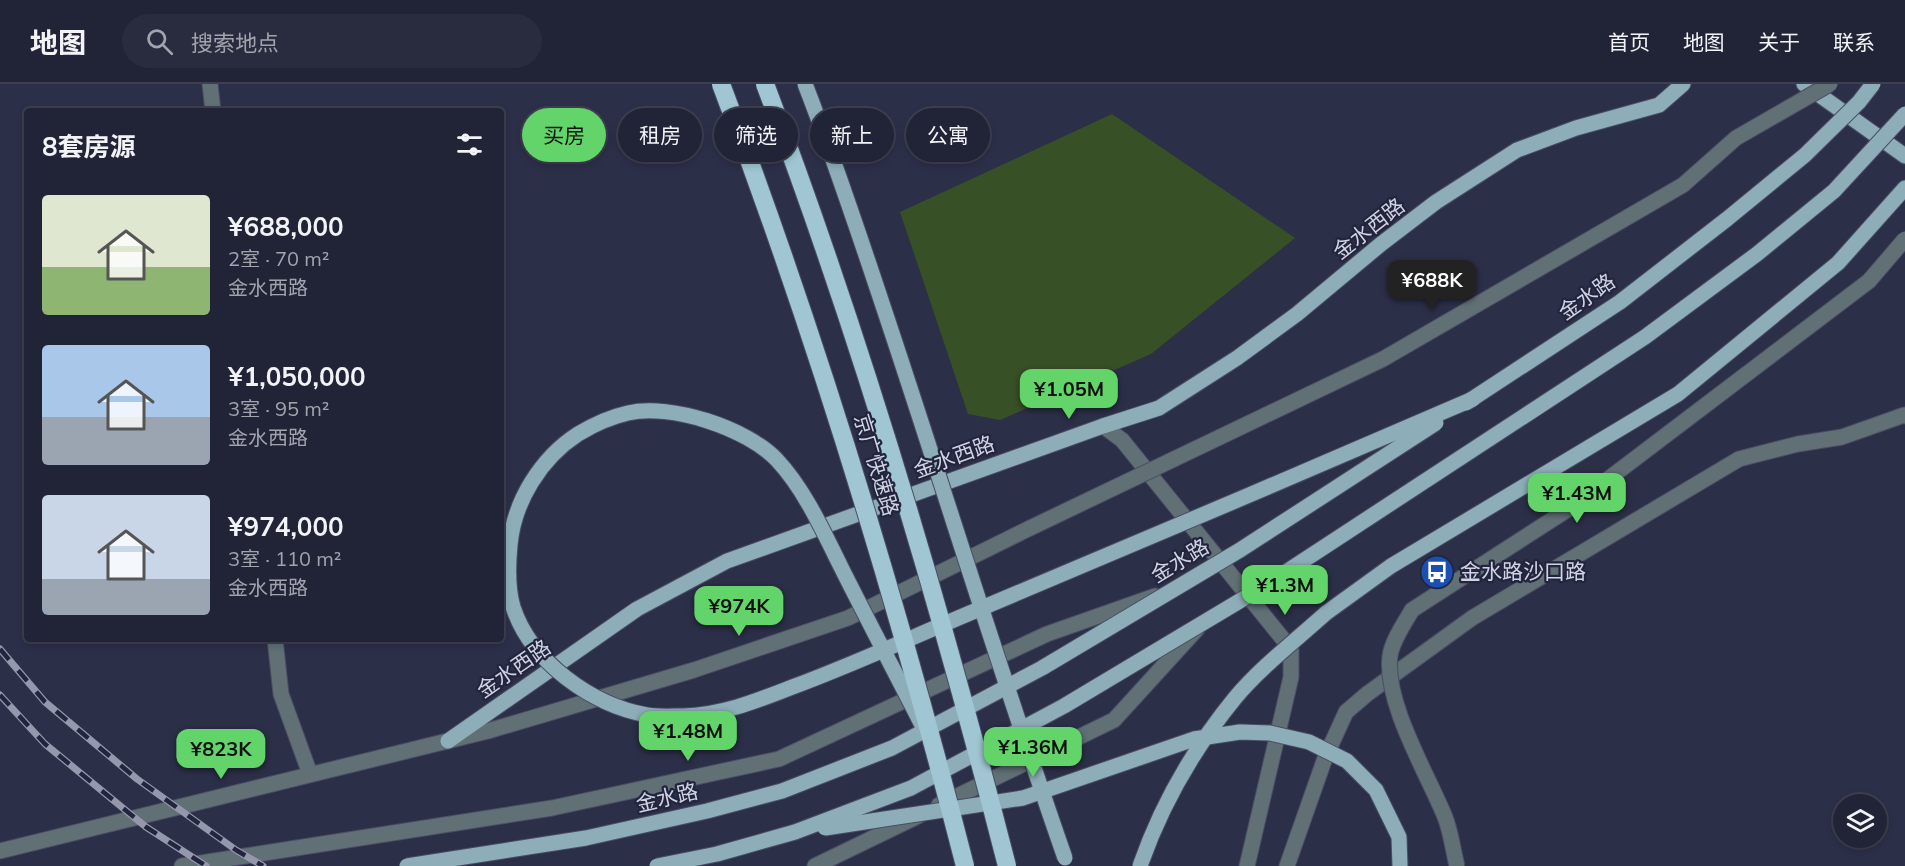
<!DOCTYPE html>
<html lang="zh">
<head>
<meta charset="utf-8">
<style>
	body { margin:0; font-family:Mulish,"Noto Sans SC",sans-serif; background:#292b3e; color:#f1f3f6; height:100vh; display:flex; flex-direction:column; font-size:22px; white-space:nowrap }
	* { box-sizing:border-box; margin:0 }
	p { font-size:20px; color:#a2a4ad }
	.icon { flex:none; width:33px; height:33px; fill:none; stroke:currentColor; stroke-width:2; stroke-linecap:round; stroke-linejoin:round }
	.map { position:relative; flex:1; overflow:hidden }
	.drawer { position:absolute; left:24px; top:24px; width:480px; height:534px; display:flex; flex-direction:column; background:#212336; border-radius:6px; box-shadow:0 3px 9px #0003,0 0 0 2px #3e4051 }
	.drawer>* { flex:none }
	.guide { position:absolute; left:522px; top:24px; width:570px; height:54px; display:flex; gap:12px }
	.tools { position:absolute; left:1833px; top:710px; display:grid; gap:12px }
	.tools a { display:grid; place-items:center; width:54px; height:54px; border-radius:50%; background:#212336; box-shadow:0 3px 9px #0003,0 0 0 2px #3e4051; font-size:30px }
	.price { position:absolute; translate:-50% -51px; padding:0 14px; border-radius:12px; background:#62d469; color:#111; font-size:20px; line-height:39px; filter:drop-shadow(0 2px 3px #0008) }
	.price::after { content:''; position:absolute; left:50%; top:36px; width:18px; height:14px; margin-left:-9px; background:inherit; clip-path:polygon(0 0,100% 0,50% 100%) }
	.price.selected { background:#222; color:#fff }
	ul { padding:0; list-style:none }
	li { display:flex; align-items:center; gap:18px; height:150px; padding:0 18px }
	li span { display:grid; place-items:center; flex:none; width:168px; height:120px; border-radius:6px; color:#555 }
	li>.icon { margin-inline-start:auto }
	span .icon { width:72px; height:72px; fill:#fffc; stroke-width:1 }
	li b { font-size:26px }
	h2 { display:flex; justify-content:space-between; align-items:center; height:72px; padding:0 18px; font-size:26px }
	.pill { padding:0 21px; border-radius:27px; background:#212336; box-shadow:0 3px 9px #0003,0 0 0 2px #3e4051; font-size:21px; line-height:54px }
	.pill.selected { background:#62d469; color:#111 }
	header { display:flex; align-items:center; gap:36px; box-sizing:border-box; height:84px; padding:0 30px; background:#212336; border-bottom:2px solid #3e4051 }
	header strong { font-size:28px }
	nav { display:flex; gap:33px; margin-inline-start:auto; font-size:21px }
	.search { width:420px; height:54px; background:#292b3e; display:flex; align-items:center; gap:15px; box-sizing:border-box; padding:0 21px; border-radius:33px; color:#a2a4ad; font-size:22px }
	.map>svg:first-child { display:block }
</style>
</head>
<body>
<header>
<strong>地图</strong>
<div class="search"><svg class="icon" aria-label="search" viewBox="0 0 24 24"><circle cx="10" cy="10" r="6"/><path d="M15 15l6 6"/></svg>搜索地点</div>
<nav><a>首页</a><a>地图</a><a>关于</a><a>联系</a></nav>
</header>
<div class="map">
<svg width="1905" height="782" viewBox="0 0 1905 782">
	<rect width="100%" height="100%" fill="#2c2f48"/>
	<!-- green -->
	<polygon fill="#385026" points="1112,30 1295,154 1151,270 1000,336 968,330 900,128"/>
	<g fill="none" stroke-linecap="round" stroke-linejoin="round">
		<defs>
			<g id="minor">
				<polyline points="210,0 213,27"/>
				<polyline points="1103,342 1122,356 1291,565 1291,593 1247,782"/>
				<polyline points="275,555 281,610 310,690"/>
				<polyline points="939,721 1114,636 1197,545"/>
				<polyline points="0,767 488,647 694,586 848,534 1028,445"/>
				<polyline points="182,782 552,724 779,675 1047,550 1155,512"/>
				<polyline points="815,782 918,732"/>
				<polyline points="1287,782 1325,674 1346,628 1367,610 1472,534 1739,375 1798,360 1842,353 1904,331 1905,332"/>
			</g>
			<g id="major">
				<polyline points="1804,0 1905,72"/>
				<polyline points="1326,529 1391,482 1678,310 1838,179 1905,104"/>
				<polyline points="448,657 637,525 727,477 1103,342 1159,324 1237,274 1297,230 1381,160 1436,118 1517,66 1576,44 1659,21 1683,0"/>
			</g>
		</defs>
		<!-- minor casing -->
		<use href="#minor" stroke="#4a4d64" stroke-width="17"/>
		<!-- major casing -->
		<use href="#major" stroke="#4a4d64" stroke-width="17"/>
		<!-- minor -->
		<use href="#minor" stroke="#607075" stroke-width="15"/>
		<!-- major -->
		<use href="#major" stroke="#8daeb8" stroke-width="15"/>
		<defs>
			<g id="rail">
				<polyline points="0,565 45,618 137,695 236,766 263,782"/>
				<polyline points="0,611 45,660 146,743 206,782"/>
			</g>
		</defs>
		<!-- rail casing -->
		<use href="#rail" stroke="#9598ac" stroke-width="7"/>
		<!-- rail -->
		<use href="#rail" stroke="#22253d" stroke-width="4.5" stroke-dasharray="14" stroke-linecap="butt"/>
		<defs>
			<g id="minor-bridge">
				<polyline points="1028,445 1383,275 1683,101 1736,54 1830,0"/>
				<path d="M1457 782C1453 766 1451 748 1445 733 1427 689 1384 618 1390 572 1392 557 1404 540 1412 526L1570 424 1869 197 1905 155"/>
			</g>
			<g id="major-bridge">
				<path d="M805 0C837 82 864 165 892 249 950 424 1004 600 1065 774"/>
				<polyline points="1466,319 1620,218 1727,135 1805,71 1859,18 1873,0"/>
				<path d="M923 643C896 590 868 537 841 483 823 447 805 406 777 376 747 344 670 319 628 329 610 333 593 341 578 350 541 374 514 417 510 461 508 482 507 503 513 523 531 578 592 621 647 631 659 633 672 632 683 632 723 631 759 616 795 602 846 583 895 561 944 540 1121 466 1297 391 1473 315"/>
				<polyline points="825,744 1023,714 1194,655 1240,648 1270,649 1309,658 1347,677 1376,706 1399,753 1400,782"/>
				<polyline points="407,782 586,754 707,727 782,707 892,664 1042,584 1240,466 1436,339"/>
				<polyline points="657,782 717,770 795,748 911,704 1064,622 1263,503 1645,253 1757,170 1834,107 1905,30"/>
				<path d="M1140 782C1161 722 1195 663 1235 614 1261 583 1295 557 1326 529"/>
			</g>
			<g id="highway-bridge">
				<path d="M721 0C818 256 897 517 965 782"/>
				<path d="M765 0C862 256 939 517 1007 782"/>
			</g>
		</defs>
		<!-- minor-bridge casing -->
		<use href="#minor-bridge" stroke="#4a4d64" stroke-width="17" stroke-linecap="butt"/>
		<!-- major-bridge casing -->
		<use href="#major-bridge" stroke="#4a4d64" stroke-width="17" stroke-linecap="butt"/>
		<!-- highway-bridge casing -->
		<use href="#highway-bridge" stroke="#4a4d64" stroke-width="20" stroke-linecap="butt"/>
		<!-- minor-bridge -->
		<use href="#minor-bridge" stroke="#607075" stroke-width="15"/>
		<!-- major-bridge -->
		<use href="#major-bridge" stroke="#8daeb8" stroke-width="15"/>
		<!-- highway-bridge -->
		<use href="#highway-bridge" stroke="#9fc6d2" stroke-width="18"/>
	</g>
	<!-- icons -->
	<defs>
		<symbol id="bus-disc" viewBox="-11 -11 22 22"><circle r="9.5" fill="#1a4fb4" stroke="#22253d"/><path d="M-5-6H5V4H4V6H2V4H-2V6H-4V4H-5ZM-3.5-4V0h7V-4ZM-3.5 1.2v1.5H-2V1.2ZM2 1.2v1.5H3.5V1.2Z" fill="#fff"/></symbol>
	</defs>
	<g fill-rule="evenodd">
		<use href="#bus-disc" x="1418" y="469" width="38" height="38"/>
	</g>
	<g text-anchor="middle" stroke-width="4.5" stroke-linejoin="round" paint-order="stroke">
		<!-- street labels -->
		<g font-size="21" fill="#d0d3e3" stroke="#22253d">
			<text transform="translate(1369 145) rotate(-38)" y="7">金水西路</text>
			<text transform="translate(1587 213) rotate(-35)" y="7">金水路</text>
			<text transform="translate(954 373) rotate(-20)" y="7">金水西路</text>
			<text transform="translate(876 381) rotate(73)" y="7">京广快速路</text>
			<text transform="translate(1180 477) rotate(-31)" y="7">金水路</text>
			<text transform="translate(514 585) rotate(-35)" y="7">金水西路</text>
			<text transform="translate(667 714) rotate(-13)" y="7">金水路</text>
		</g>
		<!-- poi labels -->
		<g font-size="21" fill="#d0d3e3" stroke="#22253d" text-anchor="start">
			<text x="1460" y="495">金水路沙口路</text>
		</g>
	</g>
</svg>
<div class="tools">
<a><svg class="icon" aria-label="layers" viewBox="0 0 24 24"><path d="M12 4l9 5-9 5-9-5zM3 14l9 5 9-5"/></svg></a>
</div>
<b class="price selected" style="left:1432px;top:227px">¥688K</b>
<b class="price" style="left:1069px;top:336px">¥1.05M</b>
<b class="price" style="left:1577px;top:440px">¥1.43M</b>
<b class="price" style="left:1285px;top:532px">¥1.3M</b>
<b class="price" style="left:739px;top:553px">¥974K</b>
<b class="price" style="left:688px;top:678px">¥1.48M</b>
<b class="price" style="left:1033px;top:694px">¥1.36M</b>
<b class="price" style="left:221px;top:696px">¥823K</b>
<div class="guide">
<a class="pill selected">买房</a>
<a class="pill">租房</a>
<a class="pill">筛选</a>
<a class="pill">新上</a>
<a class="pill">公寓</a>
</div>
<section class="drawer">
<h2>8套房源<svg class="icon" aria-label="filters" viewBox="0 0 24 24"><path d="M4 7h16M4 17h16"/><circle cx="9" cy="7" r="2"/><circle cx="15" cy="17" r="2"/></svg></h2>
<ul>
<li><span style="background:linear-gradient(#dfe7d0 60%,#8fb573 0)"><svg class="icon" aria-label="home" viewBox="0 0 24 24"><path d="M3 11l9-7 9 7M6 9v11h12V9"/></svg></span><div><b>¥688,000</b><p>2室 · 70 m²</p><p>金水西路</p></div></li>
<li><span style="background:linear-gradient(#a9c7e8 60%,#9aa5b1 0)"><svg class="icon" aria-label="home" viewBox="0 0 24 24"><path d="M3 11l9-7 9 7M6 9v11h12V9"/></svg></span><div><b>¥1,050,000</b><p>3室 · 95 m²</p><p>金水西路</p></div></li>
<li><span style="background:linear-gradient(#c9d6e8 70%,#9aa5b1 0)"><svg class="icon" aria-label="home" viewBox="0 0 24 24"><path d="M3 11l9-7 9 7M6 9v11h12V9"/></svg></span><div><b>¥974,000</b><p>3室 · 110 m²</p><p>金水西路</p></div></li>
</ul>
</section>
</div>
</body>
</html>
